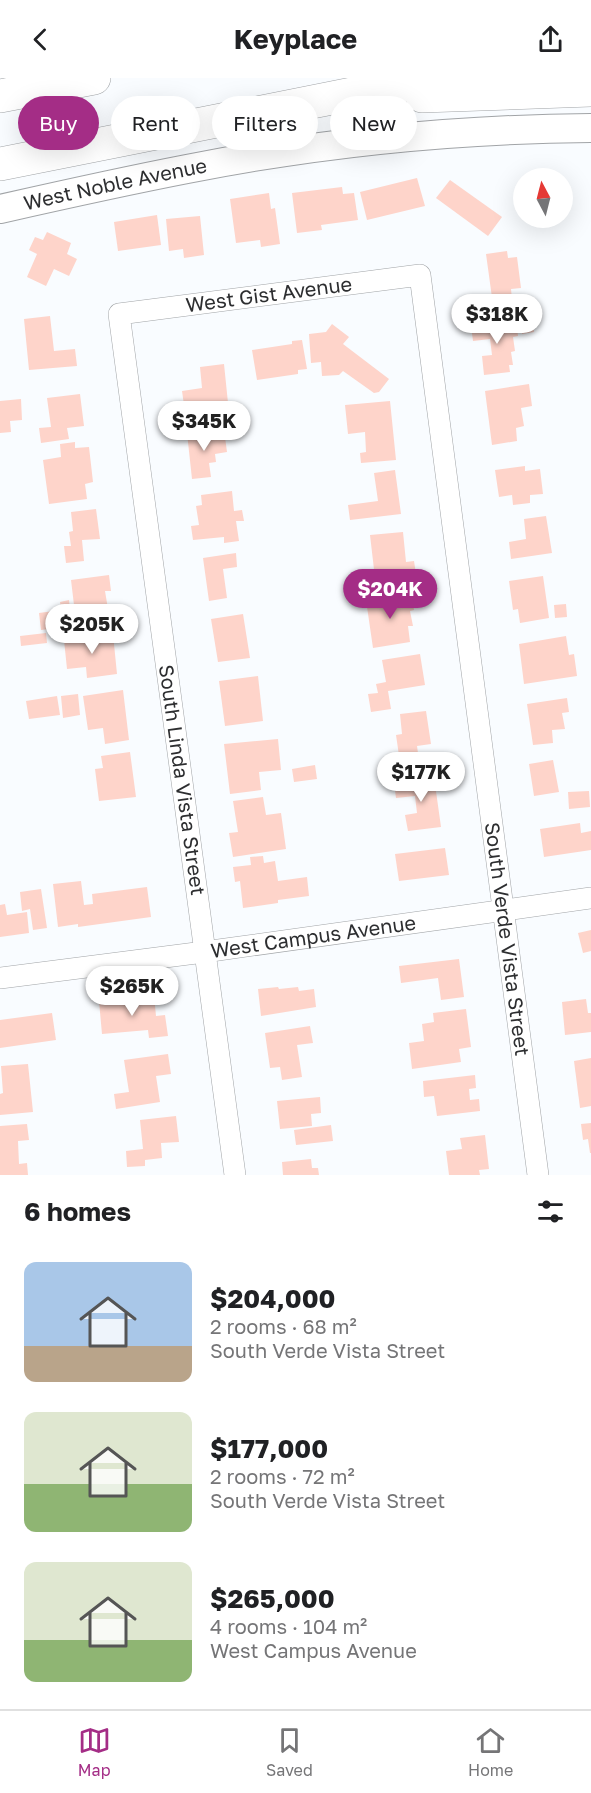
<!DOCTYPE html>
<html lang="en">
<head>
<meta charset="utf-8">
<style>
	body { margin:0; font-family:"Golos Text",sans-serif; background:#f2f2f2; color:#202124; height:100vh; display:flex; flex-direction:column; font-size:22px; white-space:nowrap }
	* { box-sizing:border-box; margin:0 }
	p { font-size:20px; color:#757577 }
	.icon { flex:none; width:33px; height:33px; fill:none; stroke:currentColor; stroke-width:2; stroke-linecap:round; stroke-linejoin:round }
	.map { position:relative; height:1097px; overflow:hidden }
	.drawer { display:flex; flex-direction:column; background:#fff; flex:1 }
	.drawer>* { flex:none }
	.banner { position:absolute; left:18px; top:18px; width:555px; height:54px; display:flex; gap:12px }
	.needle { width:39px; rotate:353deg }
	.fabs { position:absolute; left:513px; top:90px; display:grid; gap:12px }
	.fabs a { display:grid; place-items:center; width:60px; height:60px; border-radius:50%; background:#fff; box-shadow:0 6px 24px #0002; font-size:30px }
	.price { position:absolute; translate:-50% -51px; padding:0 14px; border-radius:21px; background:#fff; color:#222; font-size:20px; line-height:39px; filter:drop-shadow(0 2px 3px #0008) }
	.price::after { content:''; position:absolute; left:50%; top:36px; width:18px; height:14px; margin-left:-9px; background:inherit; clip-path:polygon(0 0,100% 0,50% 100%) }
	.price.active { background:#a42d86; color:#fff }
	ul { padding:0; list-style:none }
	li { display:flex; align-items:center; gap:18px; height:150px; padding:0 24px }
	li span { display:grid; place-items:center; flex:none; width:168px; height:120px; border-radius:12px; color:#555 }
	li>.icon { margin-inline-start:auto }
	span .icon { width:72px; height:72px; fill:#fffc; stroke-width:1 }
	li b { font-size:26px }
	h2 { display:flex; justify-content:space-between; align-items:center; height:72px; padding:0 24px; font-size:26px }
	.pill { padding:0 21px; border-radius:27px; background:#fff; box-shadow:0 6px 24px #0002; font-size:21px; line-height:54px }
	.pill.active { background:#a42d86; color:#fff }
	header { display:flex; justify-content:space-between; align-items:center; height:78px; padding:0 24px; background:#fff; font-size:27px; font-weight:700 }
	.tab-bar { display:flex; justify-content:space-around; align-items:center; height:84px; border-top:2px solid #e0e0e0; background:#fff; font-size:16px; color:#757577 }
	.tab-bar a { display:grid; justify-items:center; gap:3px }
	.tab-bar .active { color:#a42d86 }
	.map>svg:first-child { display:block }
</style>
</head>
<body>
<header><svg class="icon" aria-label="back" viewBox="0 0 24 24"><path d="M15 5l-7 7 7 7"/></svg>Keyplace<svg class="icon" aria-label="share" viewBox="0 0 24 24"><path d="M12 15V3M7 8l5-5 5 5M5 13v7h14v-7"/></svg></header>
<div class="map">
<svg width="591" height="1097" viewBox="0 0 591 1097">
	<rect width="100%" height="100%" fill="#f9fcff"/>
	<!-- building -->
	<g fill="#fed4ca">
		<polygon points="417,100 425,128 367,142 360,114"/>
		<polygon points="450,102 502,139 488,158 436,120"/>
		<polygon points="342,109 343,116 354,115 358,142 321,147 322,152 297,155 292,115"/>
		<polygon points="269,115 271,131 275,130 280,166 261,169 260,162 236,165 230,121"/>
		<polygon points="157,137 161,167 118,173 114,144"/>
		<polygon points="200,138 204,177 184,180 183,171 169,173 166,141"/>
		<polygon points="47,154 71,165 67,176 77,181 69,198 54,191 46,208 27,199 37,176 29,172 35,159 43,162"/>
		<polygon points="507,173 508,180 517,179 521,210 511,211 513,232 494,234 486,176"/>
		<polygon points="50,238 54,273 75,271 77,288 29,292 24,241"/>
		<polygon points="532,240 534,254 522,256 520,242"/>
		<polygon points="516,242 518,258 513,259 515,273 511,274 513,287 509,287 510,294 484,297 482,278 492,277 490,261 473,263 471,248"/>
		<polygon points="332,246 349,259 343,266 389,301 379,314 374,315 343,293 339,297 322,298 321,284 311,285 309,256 326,254"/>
		<polygon points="302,262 307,291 298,292 298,296 257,302 252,272 292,266 292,263"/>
		<polygon points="224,286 228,325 202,328 202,332 185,334 182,313 202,310 200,289"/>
		<polygon points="529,306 532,328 521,330 524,348 516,350 517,363 492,367 485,313"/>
		<polygon points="80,316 84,348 67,350 69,361 41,365 39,350 51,349 47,320"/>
		<polygon points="21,321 22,342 10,343 11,354 0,355 0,323"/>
		<polygon points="390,323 396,382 361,385 360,375 366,374 365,354 348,356 345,327"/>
		<polygon points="212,352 213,360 225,359 227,374 215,376 216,384 209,385 211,399 192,401 187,355"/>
		<polygon points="75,364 75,370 89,369 93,404 85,406 87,421 49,426 43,382 61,379 60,366"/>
		<polygon points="525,388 525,393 540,391 543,416 530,417 530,425 513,427 512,417 499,419 495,392"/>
		<polygon points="395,392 401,436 350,442 348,427 378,423 374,395"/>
		<polygon points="232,413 234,433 242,432 244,443 236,443 239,463 224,465 224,459 193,462 191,448 199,447 196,428 202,427 201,417"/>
		<polygon points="96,431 100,461 82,462 84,483 66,485 64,468 71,468 69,454 73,453 71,434"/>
		<polygon points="546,438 552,475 511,481 509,464 526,461 524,441"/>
		<polygon points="403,454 406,484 414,483 416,496 375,500 370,457"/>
		<polygon points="236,475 237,489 223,491 227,520 209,523 203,480"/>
		<polygon points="109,497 111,513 105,513 108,531 79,534 81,547 41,552 39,535 61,532 60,524 69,522 70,531 78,530 78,527 74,527 71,502"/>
		<polygon points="543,498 549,540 520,545 518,531 513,532 509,503"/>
		<polygon points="411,515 414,532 410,533 413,548 408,548 410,564 373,570 366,522"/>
		<polygon points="566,526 567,539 555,540 554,527"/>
		<polygon points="243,536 250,580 218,584 211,541"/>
		<polygon points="46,555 47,565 21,568 20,558"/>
		<polygon points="113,556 117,596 87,600 86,589 67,591 64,562"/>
		<polygon points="566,558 569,577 574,576 577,598 524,606 519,566"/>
		<polygon points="420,576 425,607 388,613 391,631 371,634 368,616 378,615 376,606 386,604 382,582"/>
		<polygon points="258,598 263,643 225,648 219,603"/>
		<polygon points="123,612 129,662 105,666 103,650 88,652 83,618"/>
		<polygon points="78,616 80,637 63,640 61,618"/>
		<polygon points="57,618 60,637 29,641 26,623"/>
		<polygon points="567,620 569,634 562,635 565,651 552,652 553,665 533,667 527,626"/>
		<polygon points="426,633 431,666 417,668 420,689 401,691 396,657 402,656 400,636"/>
		<polygon points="278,661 281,692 259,694 261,712 230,716 224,666"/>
		<polygon points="130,674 136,719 99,723 95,691 103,690 101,678"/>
		<polygon points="553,682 559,714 534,718 529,686"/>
		<polygon points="315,687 317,701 294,704 292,691"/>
		<polygon points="434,699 441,749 408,753 405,737 417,735 415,718 396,720 394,705"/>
		<polygon points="589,713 590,729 569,731 568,714"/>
		<polygon points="263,719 266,737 281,735 286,771 233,779 229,755 238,754 233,723"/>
		<polygon points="580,745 581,755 591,753 591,772 544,779 540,751"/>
		<polygon points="445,770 449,797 399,803 395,776"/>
		<polygon points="263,778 264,785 275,783 278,803 307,799 309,818 278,822 278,825 243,830 240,803 235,804 233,789 251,787 250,779"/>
		<polygon points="81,803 84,827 93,826 92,816 147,809 151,839 78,849 78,846 58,849 53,806"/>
		<polygon points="41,811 47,850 33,852 30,831 22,833 20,814"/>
		<polygon points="5,826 7,837 27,834 29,855 0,859 0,827"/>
		<polygon points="591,852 591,873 583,875 578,855"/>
		<polygon points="459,881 464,919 441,922 438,900 401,905 399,888"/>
		<polygon points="278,909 279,911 298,909 299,913 314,911 316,929 261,938 258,911"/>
		<polygon points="154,917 156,938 165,937 168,958 149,960 148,952 102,956 99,923"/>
		<polygon points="586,921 588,935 591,935 591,954 565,957 562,924"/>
		<polygon points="466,931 471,969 459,971 461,984 412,991 409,965 424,963 422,946 434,944 433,935"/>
		<polygon points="52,935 56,962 0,970 0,942"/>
		<polygon points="310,948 313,965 297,967 302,999 282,1002 280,989 270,990 265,955"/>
		<polygon points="168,976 171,996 156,998 160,1024 116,1031 114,1016 129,1014 124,982"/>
		<polygon points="591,980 591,1028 580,1030 574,983"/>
		<polygon points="28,986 33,1034 0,1037 0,1016 3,1015 1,988"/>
		<polygon points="475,997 476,1010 469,1011 470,1022 479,1021 480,1033 437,1038 434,1018 424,1019 423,1003"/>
		<polygon points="320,1019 321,1035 311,1036 312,1048 280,1051 277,1023"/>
		<polygon points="176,1038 179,1064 161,1065 162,1080 145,1082 145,1088 127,1089 126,1073 143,1071 140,1042"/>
		<polygon points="591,1045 591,1075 590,1075 588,1061 583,1062 581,1046"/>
		<polygon points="27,1046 29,1062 18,1063 19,1086 27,1085 28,1097 0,1097 0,1048"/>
		<polygon points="331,1047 333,1063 296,1067 294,1052"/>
		<polygon points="485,1057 489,1091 479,1092 480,1097 449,1097 446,1073 462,1071 460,1060"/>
		<polygon points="311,1081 312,1090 318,1090 319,1097 283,1097 282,1084"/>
	</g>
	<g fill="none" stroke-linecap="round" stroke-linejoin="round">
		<defs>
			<g id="minor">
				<path id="s1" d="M0 900 204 874 591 820"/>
				<path id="s2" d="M235 1097 119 236 420 197 538 1097"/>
			</g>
			<g id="secondary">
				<path id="s3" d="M0 131C62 117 125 103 187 91 319 65 457 51 591 50"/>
			</g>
			<g id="motorway">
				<polyline points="0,18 94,0"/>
				<polyline points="422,18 591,12"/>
				<polyline points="0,86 357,15 451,0"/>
			</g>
		</defs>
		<!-- minor casing -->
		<use href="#minor" stroke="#a1a4a7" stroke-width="22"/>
		<!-- secondary casing -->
		<use href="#secondary" stroke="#a1a4a7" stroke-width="30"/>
		<!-- motorway casing -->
		<use href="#motorway" stroke="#a1a4a7" stroke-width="34"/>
		<!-- minor -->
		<use href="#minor" stroke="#fff" stroke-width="21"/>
		<!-- secondary -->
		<use href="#secondary" stroke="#fff" stroke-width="28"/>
		<!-- motorway -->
		<use href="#motorway" stroke="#fff" stroke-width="33"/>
	</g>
	<g text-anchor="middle" stroke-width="4.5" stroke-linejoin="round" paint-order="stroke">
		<!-- street labels -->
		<g font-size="20" fill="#2d2e30" stroke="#fff">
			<text dy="7" stroke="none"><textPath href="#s3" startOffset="118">West Noble Avenue</textPath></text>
			<text dy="7" stroke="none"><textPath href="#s2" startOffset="1020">West Gist Avenue</textPath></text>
			<text transform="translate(182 702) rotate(82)" y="7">South Linda Vista Street</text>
			<text dy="7" stroke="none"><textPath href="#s1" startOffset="316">West Campus Avenue</textPath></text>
			<text dy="7" stroke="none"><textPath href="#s2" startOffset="1842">South Verde Vista Street</textPath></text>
		</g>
	</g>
</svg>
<div class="fabs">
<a><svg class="needle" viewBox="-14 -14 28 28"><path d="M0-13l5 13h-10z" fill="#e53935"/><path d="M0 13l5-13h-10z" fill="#757577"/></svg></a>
</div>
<b class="price" style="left:497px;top:267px">$318K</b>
<b class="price" style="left:204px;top:374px">$345K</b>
<b class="price active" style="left:390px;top:542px">$204K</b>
<b class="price" style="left:92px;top:577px">$205K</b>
<b class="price" style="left:421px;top:725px">$177K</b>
<b class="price" style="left:132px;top:939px">$265K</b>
<div class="banner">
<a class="pill active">Buy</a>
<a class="pill">Rent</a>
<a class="pill">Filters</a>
<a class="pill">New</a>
</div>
</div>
<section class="drawer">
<h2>6 homes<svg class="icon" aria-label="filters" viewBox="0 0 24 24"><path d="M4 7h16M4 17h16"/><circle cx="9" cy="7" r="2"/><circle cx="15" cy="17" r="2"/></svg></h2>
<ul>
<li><span style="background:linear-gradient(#a9c7e8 70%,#b9a48a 0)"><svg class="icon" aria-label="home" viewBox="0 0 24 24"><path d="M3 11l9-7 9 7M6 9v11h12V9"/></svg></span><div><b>$204,000</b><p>2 rooms · 68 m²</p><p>South Verde Vista Street</p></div></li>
<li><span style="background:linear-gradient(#dfe7d0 60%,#8fb573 0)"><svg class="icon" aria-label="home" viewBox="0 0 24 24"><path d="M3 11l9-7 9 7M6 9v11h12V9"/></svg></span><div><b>$177,000</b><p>2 rooms · 72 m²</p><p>South Verde Vista Street</p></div></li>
<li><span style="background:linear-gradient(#dfe7d0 65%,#8fb573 0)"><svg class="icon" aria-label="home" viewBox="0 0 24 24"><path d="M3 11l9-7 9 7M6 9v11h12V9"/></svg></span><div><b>$265,000</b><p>4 rooms · 104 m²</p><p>West Campus Avenue</p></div></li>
</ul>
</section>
<nav class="tab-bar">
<a class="active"><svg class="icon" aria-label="map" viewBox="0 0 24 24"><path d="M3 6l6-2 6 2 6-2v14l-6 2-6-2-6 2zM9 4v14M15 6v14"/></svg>Map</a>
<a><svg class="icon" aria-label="saved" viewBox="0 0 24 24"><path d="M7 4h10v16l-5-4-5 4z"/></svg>Saved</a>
<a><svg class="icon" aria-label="home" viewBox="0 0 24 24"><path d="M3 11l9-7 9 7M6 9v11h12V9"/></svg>Home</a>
</nav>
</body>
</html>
